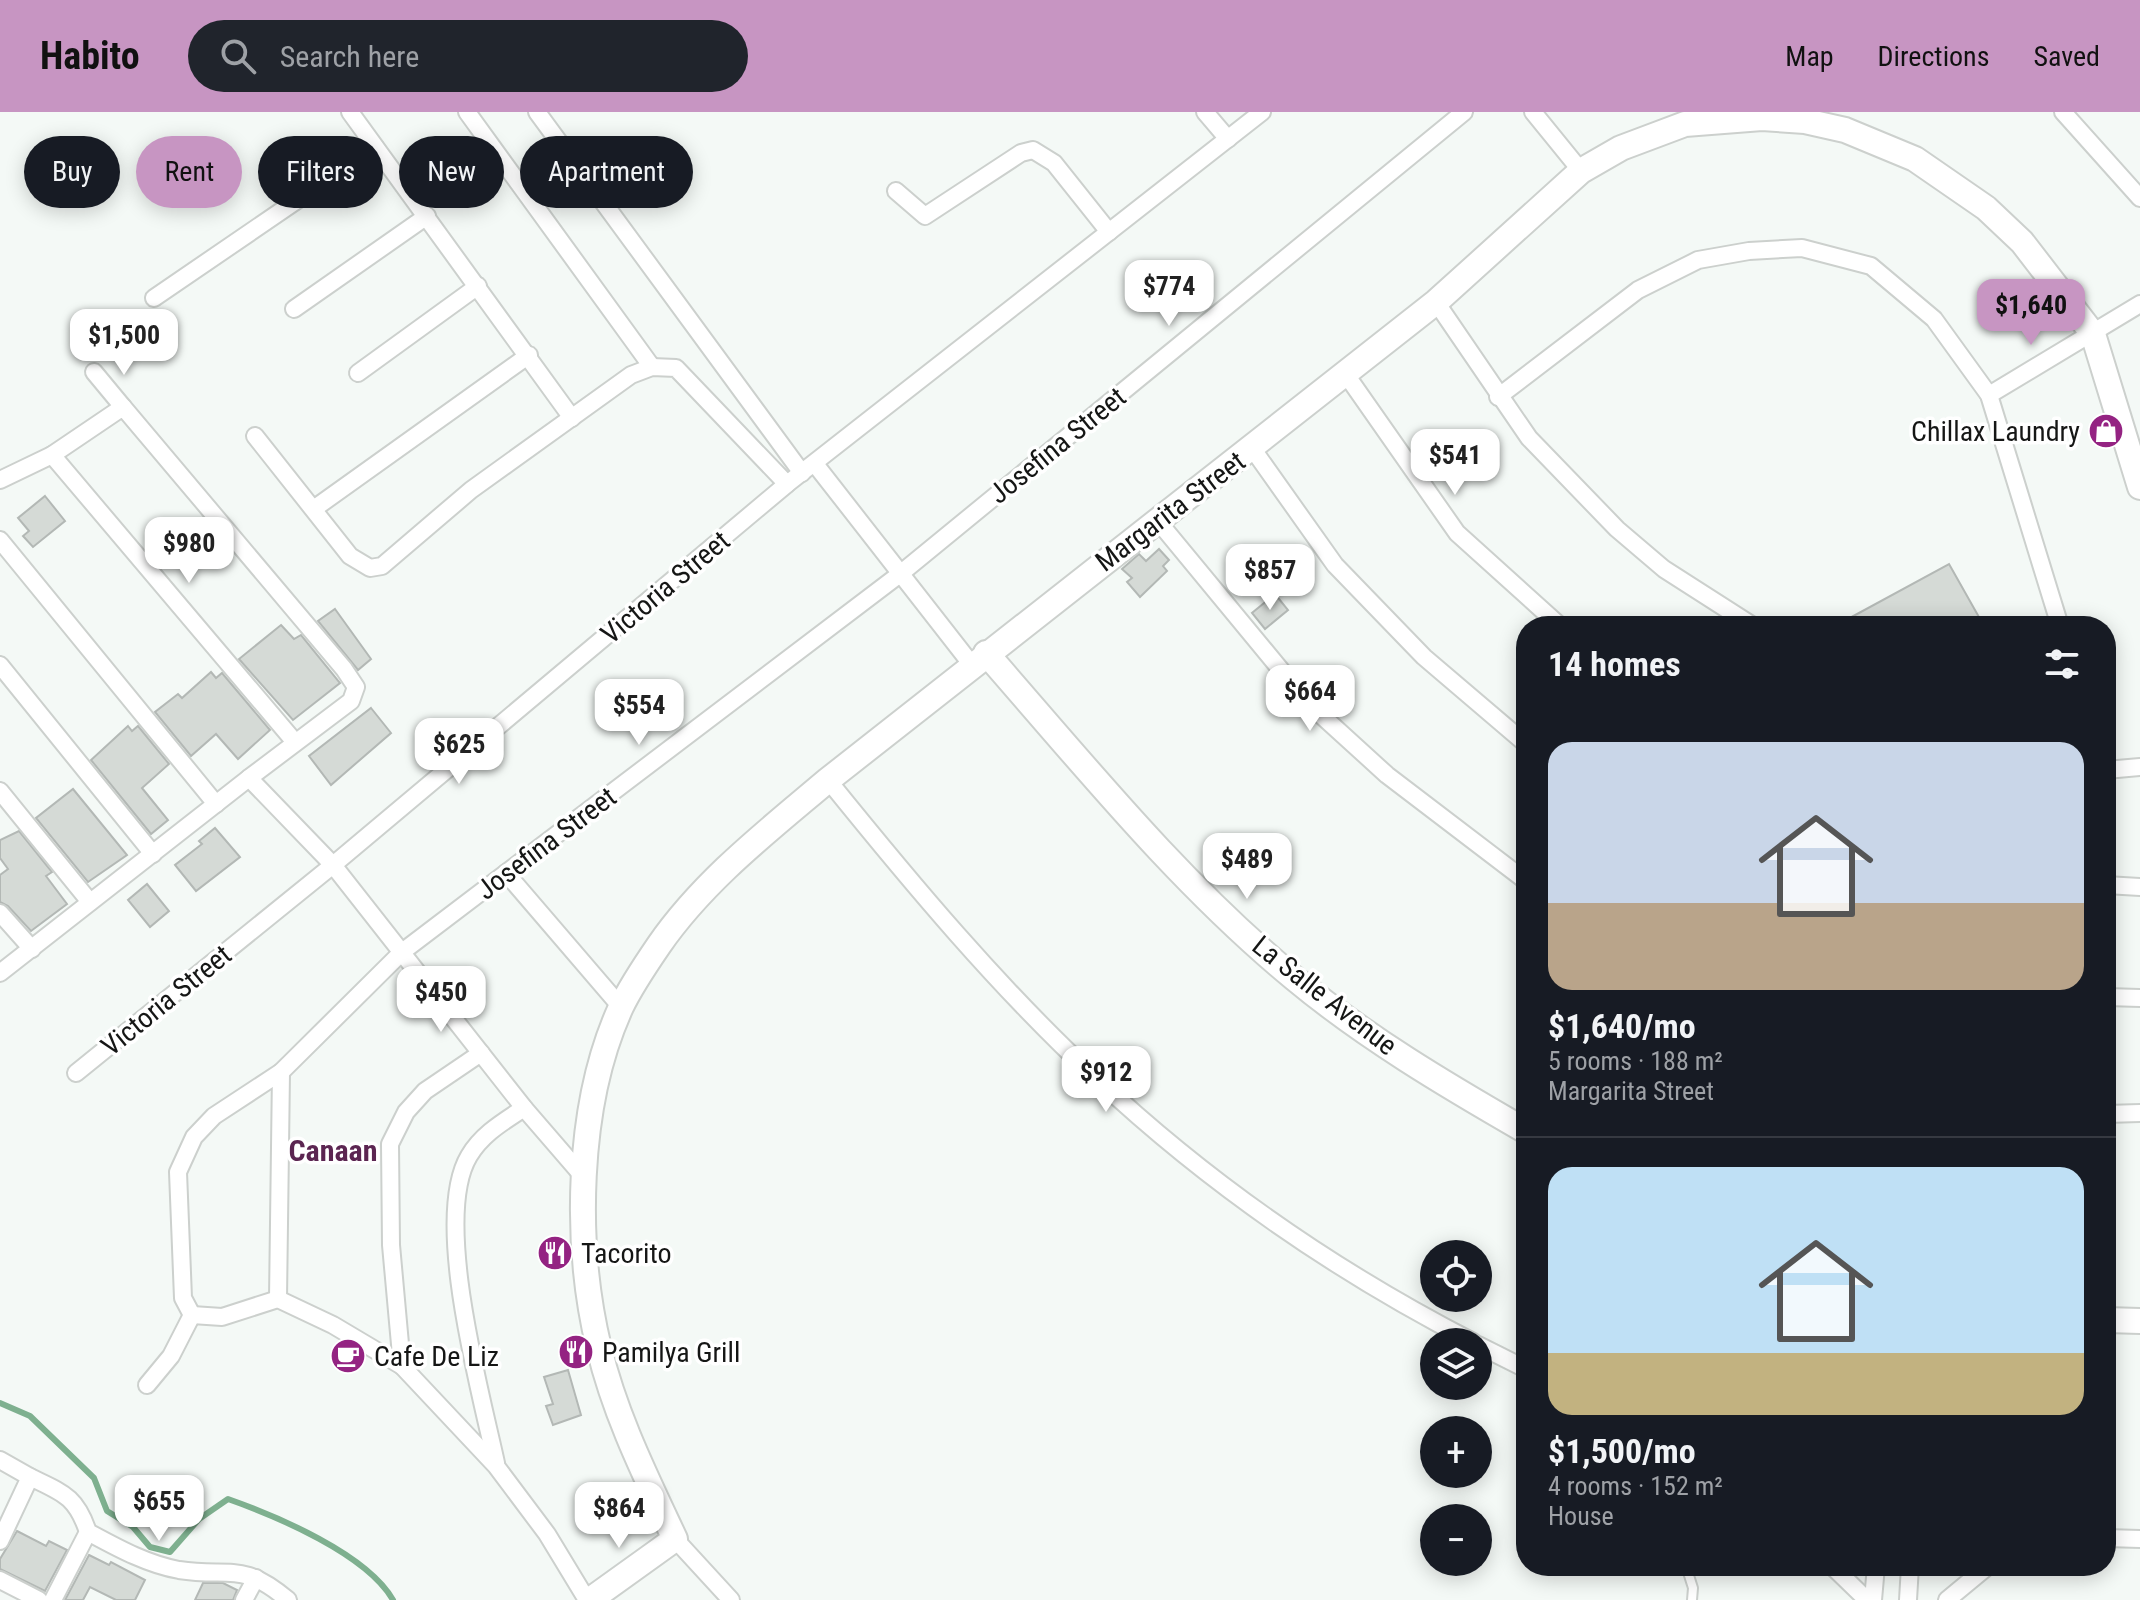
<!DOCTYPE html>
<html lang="en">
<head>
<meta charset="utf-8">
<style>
	body { margin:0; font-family:"Roboto Condensed",sans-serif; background:#20242c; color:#f1f3f6; height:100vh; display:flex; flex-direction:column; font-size:30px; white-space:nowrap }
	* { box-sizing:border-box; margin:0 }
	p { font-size:26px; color:#9ea1a6 }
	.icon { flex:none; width:44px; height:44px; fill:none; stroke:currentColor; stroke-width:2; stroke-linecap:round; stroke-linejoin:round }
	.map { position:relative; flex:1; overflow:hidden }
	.panel { position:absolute; left:1516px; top:504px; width:600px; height:960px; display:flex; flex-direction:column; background:#171b24; border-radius:32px; box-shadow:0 4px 20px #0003 }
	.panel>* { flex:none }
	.top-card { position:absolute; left:24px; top:24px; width:760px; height:72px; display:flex; gap:16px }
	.fabs { position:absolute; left:1420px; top:1128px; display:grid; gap:16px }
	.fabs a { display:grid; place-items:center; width:72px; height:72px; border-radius:50%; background:#171b24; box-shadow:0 4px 20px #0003; font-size:40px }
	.price { position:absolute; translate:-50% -68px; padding:0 18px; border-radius:16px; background:#fff; color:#222; font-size:26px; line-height:52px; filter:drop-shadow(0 2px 4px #0008) }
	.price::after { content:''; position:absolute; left:50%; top:48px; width:24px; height:18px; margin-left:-12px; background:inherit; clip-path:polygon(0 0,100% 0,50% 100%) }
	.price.active { background:#c795c2; color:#111 }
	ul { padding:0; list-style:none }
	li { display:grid; align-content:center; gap:16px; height:424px; padding:0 32px }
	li+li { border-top:2px solid #363941 }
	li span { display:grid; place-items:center; height:248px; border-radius:24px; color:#555 }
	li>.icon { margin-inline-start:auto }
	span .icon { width:144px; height:144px; fill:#fffc; stroke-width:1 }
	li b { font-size:34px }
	h2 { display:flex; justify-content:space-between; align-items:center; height:96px; padding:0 32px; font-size:34px }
	.pill { padding:0 28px; border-radius:36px; background:#171b24; box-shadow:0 4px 20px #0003; font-size:28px; line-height:72px }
	.pill.active { background:#c795c2; color:#111 }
	header { display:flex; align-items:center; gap:48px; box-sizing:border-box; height:112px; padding:0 40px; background:#c795c2; color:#111 }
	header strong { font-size:38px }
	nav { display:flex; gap:44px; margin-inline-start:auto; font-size:28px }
	.search { width:560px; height:72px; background:#20242c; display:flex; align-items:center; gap:20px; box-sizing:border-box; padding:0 28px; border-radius:44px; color:#9ea1a6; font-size:30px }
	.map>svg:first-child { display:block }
</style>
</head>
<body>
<header>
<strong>Habito</strong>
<div class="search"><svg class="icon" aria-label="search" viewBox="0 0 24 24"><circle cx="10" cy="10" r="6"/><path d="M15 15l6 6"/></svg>Search here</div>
<nav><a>Map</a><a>Directions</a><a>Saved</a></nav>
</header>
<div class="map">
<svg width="2140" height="1488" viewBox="0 0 2140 1488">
	<rect width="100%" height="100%" fill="#f4f9f6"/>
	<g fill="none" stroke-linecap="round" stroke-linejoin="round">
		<!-- stream -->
		<path stroke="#7eb08f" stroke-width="6" d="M0 1291 30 1304 94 1366 107 1399 133 1415 150 1435 170 1440 199 1407 228 1387C276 1404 367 1442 393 1488"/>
	</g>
	<!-- building -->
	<g fill="#d5dad6" stroke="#b3b8b5" stroke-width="2">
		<polygon points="45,384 65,409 33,435 23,424 29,419 18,406"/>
		<polygon points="1159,437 1169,448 1163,454 1167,459 1140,485 1127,470 1132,466 1122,457 1139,442 1146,449"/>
		<polygon points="1949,452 1984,514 1835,514"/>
		<polygon points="1275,482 1288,498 1265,517 1252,501"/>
		<polygon points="335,497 371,547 358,558 318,509"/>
		<polygon points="281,513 294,527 301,523 340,571 293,608 239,547"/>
		<polygon points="211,560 216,566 222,561 270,618 238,647 216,622 191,644 155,600 178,582 182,586"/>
		<polygon points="371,596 391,621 331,673 309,644"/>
		<polygon points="128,614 132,619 138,614 169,652 142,676 168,708 151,722 91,648"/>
		<polygon points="73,677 127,743 88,770 36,706"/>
		<polygon points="215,716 240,745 196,779 175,753 202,732 199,729"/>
		<polygon points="19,719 52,760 46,764 67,792 31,819 8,794 0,790 0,763 8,757 0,746 0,728"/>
		<polygon points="147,772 169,799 150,815 128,788"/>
		<polygon points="568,1258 581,1303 553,1313 546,1294 553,1292 544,1265"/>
		<polygon points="17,1419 46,1434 49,1429 67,1438 45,1479 0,1457 0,1447"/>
		<polygon points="89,1443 109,1453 111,1450 145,1468 135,1488 116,1488 90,1475 83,1488 65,1488"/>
		<polygon points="203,1471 223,1471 237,1478 233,1488 195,1488"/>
	</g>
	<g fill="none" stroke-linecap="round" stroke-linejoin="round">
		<defs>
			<polyline id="lane" points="1686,1454 1693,1476 1692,1488"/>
			<g id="street">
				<polyline points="350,0 572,306"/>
				<polyline points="467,0 652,255"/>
				<polyline points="537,0 802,361"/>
				<polyline points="1205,0 1228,27"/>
				<polyline points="1533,0 1581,59"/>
				<polyline points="2063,0 2140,86"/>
				<polyline points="896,79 925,104 1021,41 1033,38 1054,51 1109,120"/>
				<polyline points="154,186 375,35"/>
				<polyline points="1436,190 1529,326 1617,417 1664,457 1753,514"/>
				<polyline points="294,197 427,104"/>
				<polyline points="94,260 123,295"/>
				<polyline points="358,261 478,174"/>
				<polyline points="1345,261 1457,421 1560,514"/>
				<polyline points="1989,283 2140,192"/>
				<polyline points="1498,285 1638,178 1698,148 1749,139 1802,136 1871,154 1934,207 1989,283 2060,514"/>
				<polyline points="255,324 350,444 370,456 382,454 471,378 631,263 652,255 676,256 787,372"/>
				<polyline points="1252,336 1335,453 1424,545 1526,632"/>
				<polyline points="52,343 294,629"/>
				<polyline points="815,352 972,553"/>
				<polyline points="0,368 52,343 123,295 344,557 356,575 351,589 249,666"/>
				<polyline points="315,396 529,243"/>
				<polyline points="1157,408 1309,592 1387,663 1526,769"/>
				<polyline points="0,428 216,692"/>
				<polyline points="0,553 153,742"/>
				<polyline points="2106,658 2140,655"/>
				<path d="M828 668C912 772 998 875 1096 966 1208 1071 1337 1160 1473 1230"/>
				<polyline points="0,679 90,790"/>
				<polyline points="506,761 621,895"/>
				<polyline points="2106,773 2140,775"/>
				<polyline points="0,801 32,837"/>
				<polyline points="0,861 249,666 333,753 524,996 581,1062"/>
				<polyline points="2106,885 2140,886"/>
				<polyline points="76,961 333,753 787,372 1262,0"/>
				<polyline points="2106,1002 2140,1001"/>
				<polyline points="278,1187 281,960"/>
				<polyline points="192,1203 183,1186 178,1060 194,1025 214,1004 281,960 402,840 900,462 1464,0"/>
				<polyline points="192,1203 222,1205 278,1187 333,1213 402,1254 496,1354 547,1422 587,1488"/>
				<polyline points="1478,1233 1526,1257"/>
				<polyline points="402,1254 391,1133 390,1032 406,1000 425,979 481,941"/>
				<polyline points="147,1273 171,1244 192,1203"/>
				<polyline points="0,1348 30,1365 0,1429"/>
				<path d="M496 1351C481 1281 432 1106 469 1044 482 1022 503 1010 524 996"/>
				<path d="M30 1365C63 1381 76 1384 88 1420 116 1435 146 1452 179 1458 230 1466 240 1448 288 1488"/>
				<polyline points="2106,1426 2140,1427"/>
				<polyline points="675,1427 731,1488"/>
				<polyline points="1832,1454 1867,1488"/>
				<polyline points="0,1468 39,1488"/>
				<polyline points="53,1488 88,1420"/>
				<polyline points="244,1488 256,1466"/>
				<polyline points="1873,1488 1876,1454"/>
				<polyline points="1908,1488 1910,1454"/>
				<polyline points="1947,1488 1988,1454"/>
			</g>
			<g id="secondary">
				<path d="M986 541C1084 653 1179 771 1294 866 1365 925 1446 973 1526 1019"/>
				<polyline points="2106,1208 2140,1209"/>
				<path d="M590 1488 675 1427C646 1365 615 1303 599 1236 574 1133 576 993 621 895 631 874 646 852 659 833 704 768 769 718 828 668L1436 190 1581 59 1621 36 1685 12 1762 6 1805 9 1845 18 1915 47 1986 96 2022 130 2093 222 2140 375"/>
			</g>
		</defs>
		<!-- lane casing -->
		<use href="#lane" stroke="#ccd0cd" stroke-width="12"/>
		<!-- street casing -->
		<use href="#street" stroke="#ccd0cd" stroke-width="20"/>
		<!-- secondary casing -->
		<use href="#secondary" stroke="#ccd0cd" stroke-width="28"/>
		<!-- lane -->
		<use href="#lane" stroke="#fff" stroke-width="8"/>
		<!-- street -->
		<use href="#street" stroke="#fff" stroke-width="16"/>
		<!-- secondary -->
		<use href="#secondary" stroke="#fff" stroke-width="24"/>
	</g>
	<!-- icons -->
	<defs>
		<symbol id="shop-disc" viewBox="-11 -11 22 22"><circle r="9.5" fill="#942382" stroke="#fff"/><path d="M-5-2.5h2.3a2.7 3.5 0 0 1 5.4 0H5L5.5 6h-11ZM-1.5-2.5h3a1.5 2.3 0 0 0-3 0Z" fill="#fff"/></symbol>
		<symbol id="restaurant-disc" viewBox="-11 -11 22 22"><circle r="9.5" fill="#942382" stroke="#fff"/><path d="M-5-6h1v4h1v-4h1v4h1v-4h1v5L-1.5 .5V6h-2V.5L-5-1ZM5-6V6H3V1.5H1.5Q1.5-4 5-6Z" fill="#fff"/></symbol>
		<symbol id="cafe-disc" viewBox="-11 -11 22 22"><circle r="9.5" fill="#942382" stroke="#fff"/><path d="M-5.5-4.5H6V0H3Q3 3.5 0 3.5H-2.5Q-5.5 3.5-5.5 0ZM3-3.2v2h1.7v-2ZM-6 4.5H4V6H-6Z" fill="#fff"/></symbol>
	</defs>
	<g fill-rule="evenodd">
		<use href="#shop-disc" x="2086" y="299" width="40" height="40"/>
		<use href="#restaurant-disc" x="535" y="1121" width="40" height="40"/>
		<use href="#restaurant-disc" x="556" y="1220" width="40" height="40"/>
		<use href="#cafe-disc" x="328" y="1224" width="40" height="40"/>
	</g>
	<g text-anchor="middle" stroke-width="7" stroke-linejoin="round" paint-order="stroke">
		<!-- poi labels -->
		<g font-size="28" fill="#151615" stroke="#fff" text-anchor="start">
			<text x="2080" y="329" text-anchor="end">Chillax Laundry</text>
			<text x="581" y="1151">Tacorito</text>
			<text x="602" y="1250">Pamilya Grill</text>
			<text x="374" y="1254">Cafe De Liz</text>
		</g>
		<!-- street labels -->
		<g font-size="28" fill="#151615" stroke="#fff">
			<text transform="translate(1057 333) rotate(-39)" y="10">Josefina Street</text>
			<text transform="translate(1170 399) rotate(-37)" y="10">Margarita Street</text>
			<text transform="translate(665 475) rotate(-40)" y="10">Victoria Street</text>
			<text transform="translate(546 731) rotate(-37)" y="10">Josefina Street</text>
			<text transform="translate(1325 883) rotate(38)" y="10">La Salle Avenue</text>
			<text transform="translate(166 888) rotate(-39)" y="10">Victoria Street</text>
		</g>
		<!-- neighbourhood labels -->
		<g font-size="30" font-weight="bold" fill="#5b2551" stroke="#fff">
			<text x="333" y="1049">Canaan</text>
		</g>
	</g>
</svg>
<div class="fabs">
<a><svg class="icon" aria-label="locate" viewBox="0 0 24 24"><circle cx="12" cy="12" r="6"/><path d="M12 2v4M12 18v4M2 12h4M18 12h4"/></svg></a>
<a><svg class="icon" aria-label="layers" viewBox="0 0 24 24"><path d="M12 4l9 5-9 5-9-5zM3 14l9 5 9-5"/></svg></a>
<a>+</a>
<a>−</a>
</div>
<b class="price" style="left:1169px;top:216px">$774</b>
<b class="price active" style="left:2031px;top:235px">$1,640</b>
<b class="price" style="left:124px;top:265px">$1,500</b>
<b class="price" style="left:1455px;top:385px">$541</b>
<b class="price" style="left:189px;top:473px">$980</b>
<b class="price" style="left:1270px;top:500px">$857</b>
<b class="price" style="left:1310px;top:621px">$664</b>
<b class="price" style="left:639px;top:635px">$554</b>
<b class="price" style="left:459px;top:674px">$625</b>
<b class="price" style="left:1247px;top:789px">$489</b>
<b class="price" style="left:441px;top:922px">$450</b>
<b class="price" style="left:1106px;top:1002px">$912</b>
<b class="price" style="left:159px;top:1431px">$655</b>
<b class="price" style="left:619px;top:1438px">$864</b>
<div class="top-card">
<a class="pill">Buy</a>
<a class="pill active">Rent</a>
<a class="pill">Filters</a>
<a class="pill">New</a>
<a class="pill">Apartment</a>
</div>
<section class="panel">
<h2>14 homes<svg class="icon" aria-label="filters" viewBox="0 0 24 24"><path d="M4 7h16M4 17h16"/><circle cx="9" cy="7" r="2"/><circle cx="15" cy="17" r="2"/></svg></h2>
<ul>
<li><span style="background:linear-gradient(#c9d6e8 65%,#b9a48a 0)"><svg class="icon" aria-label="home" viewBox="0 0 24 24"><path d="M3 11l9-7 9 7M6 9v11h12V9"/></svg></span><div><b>$1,640/mo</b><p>5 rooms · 188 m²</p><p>Margarita Street</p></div></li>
<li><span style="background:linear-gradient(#bfe0f5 75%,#c2b280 0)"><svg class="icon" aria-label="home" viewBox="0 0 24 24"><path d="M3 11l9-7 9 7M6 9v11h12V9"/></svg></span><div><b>$1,500/mo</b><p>4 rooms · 152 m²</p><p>House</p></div></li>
</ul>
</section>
</div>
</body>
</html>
